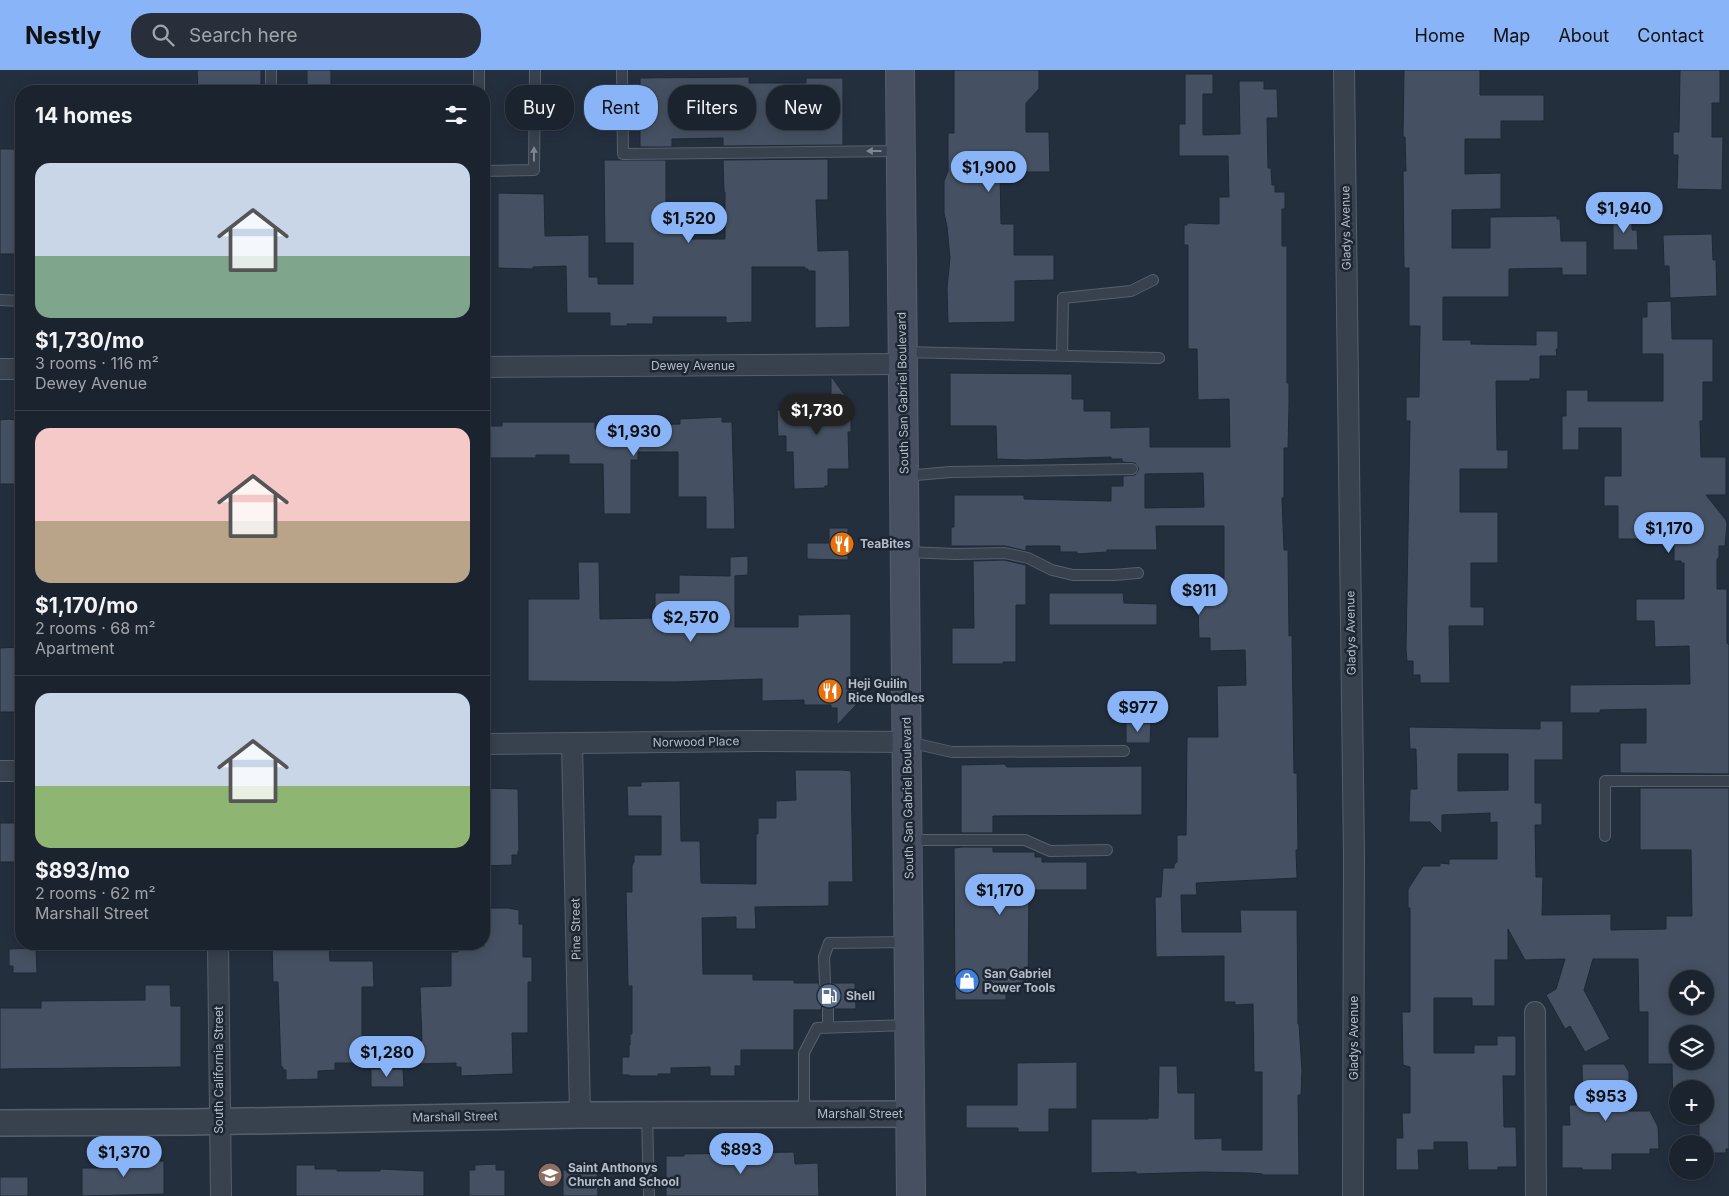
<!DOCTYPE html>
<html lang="en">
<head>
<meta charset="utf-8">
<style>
	body { margin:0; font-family:Inter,sans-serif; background:#282f3a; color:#f1f3f6; height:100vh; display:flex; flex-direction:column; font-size:19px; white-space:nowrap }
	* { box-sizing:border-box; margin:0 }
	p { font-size:16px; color:#a0a4aa }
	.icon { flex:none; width:28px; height:28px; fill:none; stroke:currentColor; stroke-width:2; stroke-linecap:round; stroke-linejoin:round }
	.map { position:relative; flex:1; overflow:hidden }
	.panel { position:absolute; left:15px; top:15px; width:475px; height:865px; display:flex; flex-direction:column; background:#1b232e; border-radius:20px; box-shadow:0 2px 12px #0003,0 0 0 1px #39404a }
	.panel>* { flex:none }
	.banner { position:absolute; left:505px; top:15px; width:475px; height:45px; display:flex; gap:10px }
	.controls { position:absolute; left:1669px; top:900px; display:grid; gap:10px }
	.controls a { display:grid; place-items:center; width:45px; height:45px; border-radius:50%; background:#1b232e; box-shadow:0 2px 12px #0003,0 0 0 1px #39404a; font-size:25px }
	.price { position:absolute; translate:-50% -42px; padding:0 11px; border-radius:18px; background:#8ab4f8; color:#111; font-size:16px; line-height:32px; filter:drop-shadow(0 1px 2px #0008) }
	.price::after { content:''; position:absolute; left:50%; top:30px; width:15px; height:11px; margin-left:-8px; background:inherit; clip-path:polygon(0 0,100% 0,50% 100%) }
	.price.active { background:#222; color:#fff }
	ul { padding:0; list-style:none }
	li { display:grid; align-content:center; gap:10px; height:265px; padding:0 20px }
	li+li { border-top:1px solid #39404a }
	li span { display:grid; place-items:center; height:155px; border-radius:15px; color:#555 }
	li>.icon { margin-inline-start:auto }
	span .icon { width:90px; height:90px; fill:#fffc; stroke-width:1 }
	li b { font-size:21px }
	h2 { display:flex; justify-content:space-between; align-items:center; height:60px; padding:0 20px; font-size:21px }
	.tag { padding:0 18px; border-radius:20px; background:#1b232e; box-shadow:0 2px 12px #0003,0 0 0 1px #39404a; font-size:18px; line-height:45px }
	.tag.active { background:#8ab4f8; color:#111 }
	header { display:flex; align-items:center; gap:30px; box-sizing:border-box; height:70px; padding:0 25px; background:#8ab4f8; color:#111 }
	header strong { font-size:24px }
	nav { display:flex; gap:28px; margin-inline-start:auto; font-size:18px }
	.search { width:350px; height:45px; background:#282f3a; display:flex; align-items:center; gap:12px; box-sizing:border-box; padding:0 18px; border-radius:20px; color:#a0a4aa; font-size:19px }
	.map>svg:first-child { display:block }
</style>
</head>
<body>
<header>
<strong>Nestly</strong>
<div class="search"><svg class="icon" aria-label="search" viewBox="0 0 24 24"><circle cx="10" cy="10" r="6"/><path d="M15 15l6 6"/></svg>Search here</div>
<nav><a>Home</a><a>Map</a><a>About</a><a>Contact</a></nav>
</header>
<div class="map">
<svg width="1729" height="1126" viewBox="0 0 1729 1126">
	<rect width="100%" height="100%" fill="#242f3e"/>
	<!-- building -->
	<g fill="#455162" stroke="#1f2835" fill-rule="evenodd">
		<polygon points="197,0 261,0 261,21 198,21"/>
		<rect x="307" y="0" width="24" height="21"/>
		<polygon points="954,0 1039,0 1039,19 1026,33 1026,62 1049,62 1050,102 1000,102 1001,154 1014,154 1014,185 1054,185 1054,210 1015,211 1015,252 948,253 947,218 950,188 947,157 944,143 944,111 948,101 948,63 954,63"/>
		<polygon points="1404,0 1480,0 1480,25 1544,25 1544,51 1501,51 1501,69 1465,69 1465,104 1501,103 1501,139 1452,140 1452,178 1490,178 1490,147 1557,146 1557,149 1560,149 1561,171 1587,171 1587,205 1562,205 1562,198 1509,199 1509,227 1443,227 1443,270 1471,270 1471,274 1536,275 1536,261 1558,261 1558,279 1556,279 1557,286 1540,286 1540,309 1530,309 1530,311 1496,311 1497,380 1508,380 1508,399 1460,399 1460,442 1498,442 1498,493 1471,493 1471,537 1484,537 1484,556 1449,556 1450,613 1420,613 1420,605 1413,605 1413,591 1407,591 1406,579 1410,351 1406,351 1406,327 1419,327 1420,256 1409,256 1409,198 1404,198 1403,101 1406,101 1405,67 1403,67"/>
		<polygon points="1680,0 1720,0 1720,33 1712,33 1712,67 1723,67 1722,120 1677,119 1678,85 1673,85 1673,62 1679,62"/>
		<path d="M1185 4H1213V24H1203V65L1240 64 1239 11H1264V19H1277L1278 48H1267L1268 98H1271L1272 115H1275V122H1285V139H1282V176H1287V313H1289V333L1288 378H1284V428H1282L1284 480H1288L1289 566 1292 565 1294 703H1297L1298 780H1296L1297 808 1196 813 1197 825H1181L1182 862H1241L1240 840H1297L1298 954H1299L1302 1001 1301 1025H1298L1299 1105H1262V1104L1252 1103 1203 1102 1136 1104V1102L1091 1103V1049H1148V1048H1158L1159 996H1177L1178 1023H1195V1069L1222 1068V1080H1262V1002H1254L1253 934 1235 935V932H1224V886L1156 887 1155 827H1161L1163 798H1174V795L1177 792V765H1186L1187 667H1218L1217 616 1246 615 1245 580 1210 581V568H1199L1198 539H1194V531H1175V509H1224V456H1156L1157 480H1107V482L1077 484V482H1060V476H1026V481L1005 476H951V457H954V425H1024V429L1111 431V416H1123V406L1135 405 1139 399 1135 393 1122 392V389H1111V387L1026 390 997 389 996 356H950V303L1072 304V329H1084V341H1111V358L1150 357V377H1230L1229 329 1198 330 1197 279H1188V175H1184V155H1187V153L1219 154V127H1229L1228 86H1179V54H1185ZM1203 403 1204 437 1145 438V404Z"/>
		<polygon points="749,7 749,13 806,13 806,8 843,8 843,75 723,76 723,68 672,69 672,77 640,77 640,8"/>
		<rect x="0" y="79" width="21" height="105"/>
		<polygon points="828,89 828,130 816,130 818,181 848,180 849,182 850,257 815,258 815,201 808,201 808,199 805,199 805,197 752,197 752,252 726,253 726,247 653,247 653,254 627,254 627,256 610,256 610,243 567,243 566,196 533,197 533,199 498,198 498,123 544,124 545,166 589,165 589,207 598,207 598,214 633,214 633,173 605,173 604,90 666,90 666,153 689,153 690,169 725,169 725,122 724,122 723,90"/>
		<polygon points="1613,146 1632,146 1632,160 1637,160 1638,180 1613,180"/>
		<polygon points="1712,164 1713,190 1716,190 1717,226 1670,228 1669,196 1664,196 1663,165"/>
		<polygon points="1671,231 1672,269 1713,269 1713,312 1703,312 1703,351 1700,351 1701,387 1726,387 1726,425 1706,425 1726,450 1727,454 1725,476 1719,476 1719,487 1717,489 1717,519 1727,519 1727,573 1729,575 1729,704 1620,703 1620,673 1646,673 1646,639 1600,640 1600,643 1570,643 1570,615 1690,614 1689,576 1655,577 1654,551 1636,551 1636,529 1684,529 1684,493 1681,493 1681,491 1674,491 1674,469 1618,469 1618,436 1604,436 1604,406 1621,406 1621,358 1579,358 1579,380 1562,380 1562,346 1566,346 1566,320 1588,320 1588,331 1663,331 1663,284 1642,284 1642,247 1647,247 1647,232"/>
		<polygon points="831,306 851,334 851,362 848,362 849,399 828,399 828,416 825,416 825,418 794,419 793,382 786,382 786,366 778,366 777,340 786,340 786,326 831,325"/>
		<polygon points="722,347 722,352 732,352 735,459 706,459 706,427 678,427 678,382 638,382 638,390 631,390 631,444 604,444 603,394 569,394 569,385 536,385 536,388 484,388 484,356 502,356 502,352 595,352 595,359 632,359 632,355 680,354 680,349"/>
		<polygon points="9,349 21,351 21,414 0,414 0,350"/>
		<polygon points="829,458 848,458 848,490 807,489 807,473 829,473"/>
		<polygon points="748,486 748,505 735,506 735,557 798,557 798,545 851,544 851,619 857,619 857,634 837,655 837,638 831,638 831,635 804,635 804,630 762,631 762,609 674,612 528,611 528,529 579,529 578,492 599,492 600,549 655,548 655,523 679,523 679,505 730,506 730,487"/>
		<polygon points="1004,490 1026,495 1026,535 1016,535 1016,592 1003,592 1003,594 952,594 952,558 974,558 973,491"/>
		<polygon points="1049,523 1123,523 1124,533 1157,534 1157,555 1049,555"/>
		<polygon points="21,577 21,599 18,599 18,642 0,642 0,578"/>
		<path d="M1540 651H1563V690H1535V733H1542V755H1535L1536 807H1543L1542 845 1611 844V860L1666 859V846H1692L1691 780H1640V718H1729V1079H1726V1083H1705V1074H1699V1046H1705V1019H1678V1042H1673L1672 994H1648V942H1639L1638 889H1593L1584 920 1610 969 1585 982 1570 956 1565 959 1546 925 1556 919 1565 889 1525 890 1508 859V890H1495V936H1472V928H1434V983H1474V975H1497V966H1516V1006H1503L1504 1057H1516L1517 1097H1498V1100H1468L1467 1072H1434V1080H1418L1419 1100H1396V1068H1403L1402 1043H1410V997L1403 995 1402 942H1410V838H1408V819L1423 796H1440V793L1449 794V789H1497V752L1490 753V743L1442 745V764L1430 752H1409L1410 719H1417L1416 679H1410L1409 657 1540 659ZM1458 684H1508V720L1458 721ZM1678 909H1705V936H1678ZM1678 964H1705V991H1678Z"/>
		<polygon points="1126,653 1151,653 1150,673 1126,673"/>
		<polygon points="1004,694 1007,697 1142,696 1142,745 993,746 993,763 961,763 961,695"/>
		<polygon points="795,700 843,700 851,701 853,812 829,812 829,836 755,837 756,859 736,859 736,847 702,848 703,904 753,904 753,910 794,910 794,913 818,913 820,917 825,920 829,918 832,913 855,913 856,939 835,939 832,933 828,932 822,935 821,940 794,940 794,980 741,980 741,996 735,996 735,1006 710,1006 710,997 671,998 671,1004 658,1004 658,1006 629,1006 629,1005 622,1005 622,987 629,987 629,975 630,975 630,964 632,964 632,916 628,916 626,822 632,822 632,795 634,792 634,785 661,785 661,746 628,746 627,716 641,716 641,712 680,711 681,771 700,771 701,813 756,814 756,764 758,764 758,748 776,748 776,731 796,730"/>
		<polygon points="484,718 518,719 519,781 518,781 518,785 512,785 512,795 484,796"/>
		<rect x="0" y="753" width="21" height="39"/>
		<polygon points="962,777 993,777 993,782 1035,782 1035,787 1042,787 1042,792 1087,792 1087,820 1029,820 1028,913 1016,913 1016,924 1006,924 1006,930 955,930 954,778"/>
		<polygon points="484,838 508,838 519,840 519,854 523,854 523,887 532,887 532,912 528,912 528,963 512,963 513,1004 461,1006 461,997 456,997 456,993 413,994 413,971 422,971 420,917 451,916 451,882 458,882 459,876 484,876"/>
		<polygon points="272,874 329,874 330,891 373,891 374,917 362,917 362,974 364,974 364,993 335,993 335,1000 318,1001 318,1009 286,1010 286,1000 283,1000 283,997 281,997 278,912 273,912"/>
		<polygon points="36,878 37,903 13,903 13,896 9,896 9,879"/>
		<polygon points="145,915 170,915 171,936 181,936 181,997 0,999 0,938 41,938 41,931 145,930"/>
		<polygon points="1077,992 1077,1039 1049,1039 1049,1062 1018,1062 1018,1058 966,1058 966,1035 1017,1035 1017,993"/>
		<polygon points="1582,994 1624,994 1629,1002 1629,1041 1650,1041 1658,1057 1659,1079 1650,1079 1650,1084 1612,1084 1612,1100 1582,1100 1582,1098 1562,1098 1562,1055 1570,1055 1569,1035 1583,1035"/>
		<polygon points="371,999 403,999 404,1017 371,1017"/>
		<polygon points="794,1082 795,1094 818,1093 819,1126 666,1126 666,1086 684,1086 684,1084"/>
		<polygon points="132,1087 132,1091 164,1091 164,1124 82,1126 82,1098 104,1098 104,1095 112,1095 112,1088"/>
		<polygon points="575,1093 597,1093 598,1126 563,1126 563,1100 575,1100"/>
		<polygon points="496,1094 496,1100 505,1100 505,1126 469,1126 469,1100 475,1100 475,1095"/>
		<polygon points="296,1095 315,1095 315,1099 337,1099 337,1101 380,1101 380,1099 424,1101 424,1126 296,1126"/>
		<rect x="0" y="1107" width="28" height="19"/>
	</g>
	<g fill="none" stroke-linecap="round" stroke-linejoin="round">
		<defs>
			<g id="service">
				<polyline points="271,0 271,21"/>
				<polyline points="479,0 479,21"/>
				<polyline points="622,0 623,84 899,81"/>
				<polyline points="484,101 534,100 535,0"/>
				<polyline points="0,230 21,231"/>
				<polyline points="903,282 1159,288"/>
				<polyline points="1062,285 1063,228 1131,221 1153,210"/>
				<polyline points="905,406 950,402 1132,399"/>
				<polyline points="906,482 956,484 1005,483 1028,488 1052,500 1073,505 1114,505 1138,503"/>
				<polyline points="908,672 952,682 1124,681"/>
				<polyline points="1605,766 1605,711 1729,711"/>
				<polyline points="909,770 1025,770 1050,781 1107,780"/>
				<polyline points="825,913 824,887 829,873 908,872"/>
				<polyline points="828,939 828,957"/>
				<polyline points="804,1043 804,983 817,958 909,955"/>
				<polyline points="647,1045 649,1126"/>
			</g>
			<g id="minor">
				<polyline points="1344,0 1354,788 1353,1126"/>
				<polyline points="484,297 902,294"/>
				<polyline points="0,299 21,299"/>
				<polyline points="484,674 757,671 907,672"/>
				<polyline points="572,674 580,1045"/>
				<polyline points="0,701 21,701"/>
				<polyline points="218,874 221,1126"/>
				<polyline points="1535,942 1536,1126"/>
			</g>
			<polyline id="tertiary" points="0,1053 192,1052 580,1045 911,1044"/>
			<polyline id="secondary" points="900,0 911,1126"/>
		</defs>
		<!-- service casing -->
		<use href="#service" stroke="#565f6c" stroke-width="12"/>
		<!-- minor casing -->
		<use href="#minor" stroke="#565f6c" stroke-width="22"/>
		<!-- tertiary casing -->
		<use href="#tertiary" stroke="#565f6c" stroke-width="28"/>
		<!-- secondary casing -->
		<use href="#secondary" stroke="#565f6c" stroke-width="30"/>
		<!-- service -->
		<use href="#service" stroke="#38414e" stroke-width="10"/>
		<!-- minor -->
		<use href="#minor" stroke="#38414e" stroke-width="20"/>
		<!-- tertiary -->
		<use href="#tertiary" stroke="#38414e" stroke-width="25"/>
		<!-- secondary -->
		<use href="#secondary" stroke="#465061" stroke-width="28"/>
	</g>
	<!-- one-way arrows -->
	<defs><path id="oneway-solid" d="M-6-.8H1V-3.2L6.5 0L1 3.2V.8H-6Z" transform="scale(1.25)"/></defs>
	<g fill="#7c8592">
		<use href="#oneway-solid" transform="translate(874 81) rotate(-180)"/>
		<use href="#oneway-solid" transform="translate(534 84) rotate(-90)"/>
	</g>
	<!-- icons -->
	<defs>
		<symbol id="restaurant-disc" viewBox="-11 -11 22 22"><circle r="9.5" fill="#e8710a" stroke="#1d2633"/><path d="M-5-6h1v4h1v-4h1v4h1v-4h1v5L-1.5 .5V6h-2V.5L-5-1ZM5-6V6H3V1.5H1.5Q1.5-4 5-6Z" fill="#fff"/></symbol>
		<symbol id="shop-disc" viewBox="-11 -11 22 22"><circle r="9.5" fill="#3f7fe0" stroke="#1d2633"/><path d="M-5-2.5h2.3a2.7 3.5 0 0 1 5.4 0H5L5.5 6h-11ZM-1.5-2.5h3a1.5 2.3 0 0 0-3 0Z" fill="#fff"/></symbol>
		<symbol id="fuel-disc" viewBox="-11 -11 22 22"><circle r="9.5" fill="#5c6f8a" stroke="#1d2633"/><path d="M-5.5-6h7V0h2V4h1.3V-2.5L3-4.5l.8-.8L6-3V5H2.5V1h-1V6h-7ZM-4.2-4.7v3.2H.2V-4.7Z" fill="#fff"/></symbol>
		<symbol id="school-disc" viewBox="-11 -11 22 22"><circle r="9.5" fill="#8d6e63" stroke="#1d2633"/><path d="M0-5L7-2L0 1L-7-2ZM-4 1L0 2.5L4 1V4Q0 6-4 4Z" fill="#fff"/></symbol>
	</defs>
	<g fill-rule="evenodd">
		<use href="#restaurant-disc" x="828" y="460" width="28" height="28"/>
		<use href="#restaurant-disc" x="816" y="607" width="28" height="28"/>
		<use href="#shop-disc" x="953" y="897" width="28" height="28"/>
		<use href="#fuel-disc" x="815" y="912" width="28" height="28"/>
		<use href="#school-disc" x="536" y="1091" width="28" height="28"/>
	</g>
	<g text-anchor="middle" stroke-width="5" stroke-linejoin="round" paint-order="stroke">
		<!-- street labels -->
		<g font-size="12" fill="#b4bcc9" stroke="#1d2633">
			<text transform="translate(1346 158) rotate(-91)" y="4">Gladys Avenue</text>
			<text x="693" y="300">Dewey Avenue</text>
			<text transform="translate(903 323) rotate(-91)" y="4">South San Gabriel Boulevard</text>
			<text transform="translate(1351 563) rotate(-91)" y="4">Gladys Avenue</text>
			<text transform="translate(696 672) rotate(-1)" y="4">Norwood Place</text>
			<text transform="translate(908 728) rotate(-91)" y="4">South San Gabriel Boulevard</text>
			<text transform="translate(576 859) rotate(-91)" y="4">Pine Street</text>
			<text transform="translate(1354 968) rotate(-90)" y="4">Gladys Avenue</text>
			<text transform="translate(219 1000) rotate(-90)" y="4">South California Street</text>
			<text x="860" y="1048">Marshall Street</text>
			<text transform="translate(455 1047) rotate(-1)" y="4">Marshall Street</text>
		</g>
		<!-- poi labels -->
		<g font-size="12" font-weight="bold" fill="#b4bcc9" stroke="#1d2633" text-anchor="start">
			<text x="860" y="478">TeaBites</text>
			<text x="848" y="618">Heji Guilin<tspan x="848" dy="14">Rice Noodles</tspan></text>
			<text x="984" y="908">San Gabriel<tspan x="984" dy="14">Power Tools</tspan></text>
			<text x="846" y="930">Shell</text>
			<text x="568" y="1102">Saint Anthonys<tspan x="568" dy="14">Church and School</tspan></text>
		</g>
	</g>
</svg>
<div class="controls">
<a><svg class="icon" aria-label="locate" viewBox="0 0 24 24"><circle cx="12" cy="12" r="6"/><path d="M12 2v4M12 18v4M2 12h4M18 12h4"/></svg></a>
<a><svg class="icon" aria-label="layers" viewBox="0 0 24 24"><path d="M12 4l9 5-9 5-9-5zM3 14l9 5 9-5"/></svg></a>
<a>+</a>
<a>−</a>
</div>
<b class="price" style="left:989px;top:123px">$1,900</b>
<b class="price" style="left:1624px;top:164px">$1,940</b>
<b class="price" style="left:689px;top:174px">$1,520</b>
<b class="price active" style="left:817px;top:366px">$1,730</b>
<b class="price" style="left:634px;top:387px">$1,930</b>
<b class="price" style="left:1669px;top:484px">$1,170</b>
<b class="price" style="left:1199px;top:546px">$911</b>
<b class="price" style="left:691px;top:573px">$2,570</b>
<b class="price" style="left:1138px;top:663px">$977</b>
<b class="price" style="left:1000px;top:846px">$1,170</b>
<b class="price" style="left:387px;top:1008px">$1,280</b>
<b class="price" style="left:1606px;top:1052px">$953</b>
<b class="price" style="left:741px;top:1105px">$893</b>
<b class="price" style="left:124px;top:1108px">$1,370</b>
<div class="banner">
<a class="tag">Buy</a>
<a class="tag active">Rent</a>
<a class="tag">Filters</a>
<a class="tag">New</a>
</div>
<section class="panel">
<h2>14 homes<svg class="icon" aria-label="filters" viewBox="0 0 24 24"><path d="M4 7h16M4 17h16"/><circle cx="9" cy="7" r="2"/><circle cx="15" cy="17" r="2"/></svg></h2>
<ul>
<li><span style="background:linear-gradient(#c9d6e8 60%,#7fa58c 0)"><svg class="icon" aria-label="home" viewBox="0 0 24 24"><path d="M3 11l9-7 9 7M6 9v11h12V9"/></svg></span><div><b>$1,730/mo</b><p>3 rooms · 116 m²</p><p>Dewey Avenue</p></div></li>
<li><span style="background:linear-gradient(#f6c9c9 60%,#b9a48a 0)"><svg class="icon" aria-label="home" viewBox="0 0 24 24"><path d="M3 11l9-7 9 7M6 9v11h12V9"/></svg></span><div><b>$1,170/mo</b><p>2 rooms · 68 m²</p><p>Apartment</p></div></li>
<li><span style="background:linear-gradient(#c9d6e8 60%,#8fb573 0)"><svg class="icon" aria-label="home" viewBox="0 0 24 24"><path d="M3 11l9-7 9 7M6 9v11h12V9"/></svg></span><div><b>$893/mo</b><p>2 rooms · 62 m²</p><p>Marshall Street</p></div></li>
</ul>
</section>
</div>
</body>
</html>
